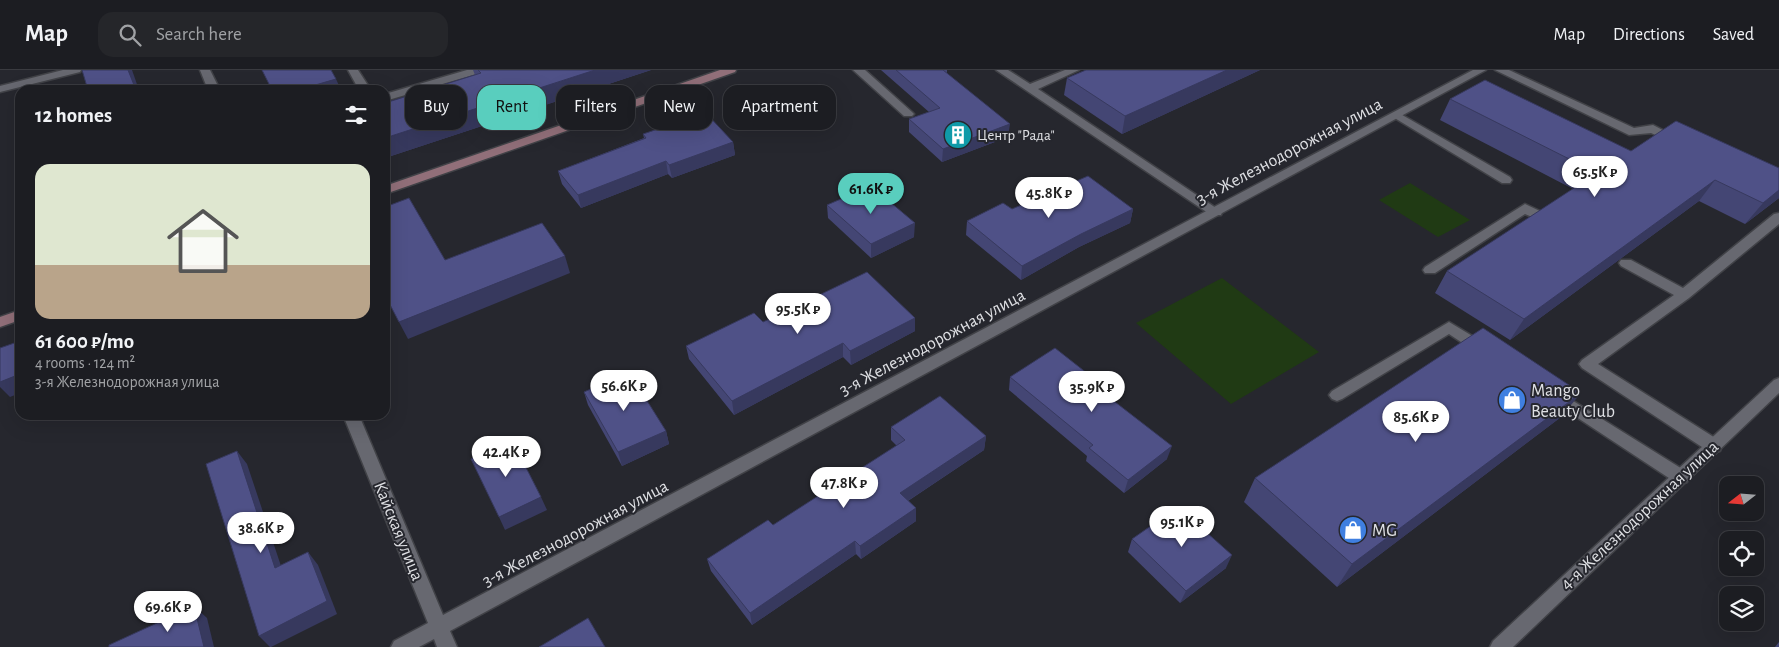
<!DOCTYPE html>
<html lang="en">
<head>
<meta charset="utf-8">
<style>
	body { margin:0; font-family:"Alegreya Sans",sans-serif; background:#25262a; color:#f1f3f6; height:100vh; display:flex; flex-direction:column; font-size:19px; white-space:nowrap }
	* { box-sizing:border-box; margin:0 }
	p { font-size:16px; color:#a0a2a5 }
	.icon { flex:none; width:28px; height:28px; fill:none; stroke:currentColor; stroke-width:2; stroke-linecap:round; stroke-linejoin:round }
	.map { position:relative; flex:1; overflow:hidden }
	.sheet { position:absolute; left:15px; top:15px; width:375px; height:335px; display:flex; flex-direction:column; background:#1c1d22; border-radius:15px; box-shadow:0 5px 20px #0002,0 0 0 1px #3a3b40 }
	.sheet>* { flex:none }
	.top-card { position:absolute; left:405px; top:15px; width:475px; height:45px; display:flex; gap:10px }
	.needle { width:32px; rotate:253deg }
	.fabs { position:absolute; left:1719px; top:406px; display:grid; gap:10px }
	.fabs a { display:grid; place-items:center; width:45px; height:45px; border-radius:10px; background:#1c1d22; box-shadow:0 5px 20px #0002,0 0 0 1px #3a3b40; font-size:25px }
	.price { position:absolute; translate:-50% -42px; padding:0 11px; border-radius:18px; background:#fff; color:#222; font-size:16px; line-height:32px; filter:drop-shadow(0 1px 2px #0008) }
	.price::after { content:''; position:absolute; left:50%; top:30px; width:15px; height:11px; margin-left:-8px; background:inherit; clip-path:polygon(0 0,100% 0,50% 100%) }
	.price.current { background:#59cebe; color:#111 }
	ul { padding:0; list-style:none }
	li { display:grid; align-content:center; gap:10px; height:265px; padding:0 20px }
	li+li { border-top:1px solid #3a3b40 }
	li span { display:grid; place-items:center; height:155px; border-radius:15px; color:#555 }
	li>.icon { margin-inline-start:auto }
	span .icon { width:90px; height:90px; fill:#fffc; stroke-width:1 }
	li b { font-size:21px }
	h2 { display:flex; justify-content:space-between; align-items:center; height:60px; padding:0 20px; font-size:21px }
	.pill { padding:0 18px; border-radius:15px; background:#1c1d22; box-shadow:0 5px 20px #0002,0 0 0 1px #3a3b40; font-size:18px; line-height:45px }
	.pill.current { background:#59cebe; color:#111 }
	header { display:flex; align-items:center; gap:30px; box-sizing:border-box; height:70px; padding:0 25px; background:#1c1d22; border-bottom:1px solid #3a3b40 }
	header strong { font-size:24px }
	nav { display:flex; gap:28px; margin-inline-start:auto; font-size:18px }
	.search { width:350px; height:45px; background:#25262a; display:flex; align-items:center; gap:12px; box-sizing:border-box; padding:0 18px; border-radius:15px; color:#a0a2a5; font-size:19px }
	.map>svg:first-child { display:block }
</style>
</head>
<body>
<header>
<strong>Map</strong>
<div class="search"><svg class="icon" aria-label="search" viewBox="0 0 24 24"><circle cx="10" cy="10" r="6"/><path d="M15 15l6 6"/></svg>Search here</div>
<nav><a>Map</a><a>Directions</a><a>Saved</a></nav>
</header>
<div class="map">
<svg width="1779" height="577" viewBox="0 0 1779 577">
	<rect width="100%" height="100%" fill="#26272e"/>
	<!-- green -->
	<g fill="#203a14">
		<polygon points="1410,113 1470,150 1438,167 1379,130"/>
		<polygon points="1222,208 1319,282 1231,334 1136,253"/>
	</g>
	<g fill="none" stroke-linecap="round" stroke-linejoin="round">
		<defs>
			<g id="lane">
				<polygon points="348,0 358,0 371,20 359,20"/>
				<polygon points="467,0 484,0 483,2 385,31 385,24"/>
				<polygon points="853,0 865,0 912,42 914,44 912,46 904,46"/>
				<polygon points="996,0 1008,0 1030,14 1065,0 1079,0 1038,19 1222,142 1221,145 1211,145"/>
				<polygon points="1495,0 1509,0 1634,58 1653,55 1682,70 1676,74 1651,63 1629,65"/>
				<polygon points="1397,42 1510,107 1512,110 1510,113 1502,113 1393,47 1391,45"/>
				<polygon points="1525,134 1542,142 1543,145 1542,148 1537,149 1525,144 1435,203 1425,203 1423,200 1425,197"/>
				<polygon points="1779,143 1779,154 1689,228 1598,294 1720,371 1722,376 1720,381 1714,382 1708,381 1582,298 1579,294 1582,290 1674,225 1621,196 1619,193 1621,190 1631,190 1683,218 1774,144"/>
				<polygon points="1449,252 1489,276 1491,280 1489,284 1484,285 1479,284 1449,264 1342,329 1337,331 1332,329 1329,325 1332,321"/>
				<polygon points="1554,319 1687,402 1689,407 1687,412 1681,414 1675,412 1549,329 1546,325 1549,321"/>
			</g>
			<g id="street">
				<polygon points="63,0 81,0 80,2 0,22 0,16"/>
				<polygon points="200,0 210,0 220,20 208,20"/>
				<polygon points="1473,0 1486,0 450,561 457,577 437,577 434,569 419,577 391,577 394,571 428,553 343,345 359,345 443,545"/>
				<polygon points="1779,308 1779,323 1513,577 1490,577 1493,571 1774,310"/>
			</g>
			<g id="secondary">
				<polygon points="720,0 736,0 735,2 385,124 385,116"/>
				<polygon points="20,240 20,250 0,257 0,247"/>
			</g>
		</defs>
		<!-- lane casing -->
		<use href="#lane" stroke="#414247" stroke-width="3"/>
		<!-- street casing -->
		<use href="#street" stroke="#414247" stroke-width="3"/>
		<!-- secondary casing -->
		<use href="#secondary" stroke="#414247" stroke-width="3"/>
		<!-- lane -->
		<use href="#lane" fill="#676870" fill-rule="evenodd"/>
		<!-- street -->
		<use href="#street" fill="#676870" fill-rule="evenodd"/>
		<!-- secondary -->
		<use href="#secondary" fill="#916f79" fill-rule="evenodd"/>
	</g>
	<!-- wall -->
	<g fill="#444674">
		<polygon points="473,0 651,0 385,88 385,33 475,5"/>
		<polygon points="881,0 947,0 947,3 1008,67 942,92 909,62 909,49 929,42"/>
		<polygon points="1086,0 1260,0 1122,64 1064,25 1067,8"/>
		<polygon points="1450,29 1631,81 1779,98 1779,128 1745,154 1699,131 1510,270 1435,223 1447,201 1573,119 1440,50"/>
		<polygon points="643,64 733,72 735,85 672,108 668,104 581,138 562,114 558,101 644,68"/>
		<polygon points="827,135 914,167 871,188 828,148"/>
		<polygon points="1012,139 1133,139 1130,153 1079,177 1021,210 966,165 967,151"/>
		<polygon points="915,248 915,261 851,295 843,287 734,345 689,289 686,276 763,252"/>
		<polygon points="1010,307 1100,321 1167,389 1124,423 1086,391 1087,386 1009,320"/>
		<polygon points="584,322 666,361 669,374 622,396 588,335"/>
		<polygon points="1561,347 1337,517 1244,432 1255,408"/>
		<polygon points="891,357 986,366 984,380 908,431 916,451 861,489 856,484 752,555 711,501 707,489 773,455 897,376 891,370"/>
		<polygon points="1132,469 1226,498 1180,533 1128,482"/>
		<polygon points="1779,572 1779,577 1775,577"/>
	</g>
	<!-- shaded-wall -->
	<g fill="#37395e">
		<polygon points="128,0 132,0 139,20 136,20"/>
		<polygon points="595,0 651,0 385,88 385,68"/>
		<polygon points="1227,0 1260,0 1122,64 1125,46"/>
		<polygon points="336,9 341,20 298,20"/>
		<polygon points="1010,54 1008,67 942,92 943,79"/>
		<polygon points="733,72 735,85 672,108 669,95"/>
		<polygon points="666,91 668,104 581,138 578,125"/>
		<polygon points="1715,110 1699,131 1510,270 1524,249"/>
		<polygon points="1779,120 1779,128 1745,154 1763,133"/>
		<polygon points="1133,139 1130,153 1079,177 1021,210 1022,196 1081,164"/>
		<polygon points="915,153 914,167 871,188 871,174"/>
		<polygon points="565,186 570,203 408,269 399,252"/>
		<polygon points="915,248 915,261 851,295 850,281"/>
		<polygon points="843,273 843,287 734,345 732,331"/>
		<polygon points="20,304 20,323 10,327 0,317 0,312"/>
		<polygon points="1102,315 1099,328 1097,318"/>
		<polygon points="1581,323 1561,347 1337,517 1352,494"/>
		<polygon points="666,361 669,374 622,396 618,382"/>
		<polygon points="986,366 984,380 900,436 900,423"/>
		<polygon points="1172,376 1167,389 1124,423 1128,410"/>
		<polygon points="237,381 247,394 286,511 275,498"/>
		<polygon points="541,427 547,440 505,460 499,447"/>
		<polygon points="916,438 916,451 861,489 860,476"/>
		<polygon points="855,471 856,484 752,555 750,543"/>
		<polygon points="308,482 318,495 337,544 271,577 270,577 259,566"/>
		<polygon points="1232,485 1226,498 1180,533 1186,521"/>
		<polygon points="194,536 207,548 214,577 204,577"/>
	</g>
	<!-- building -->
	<g fill="#4f5187" stroke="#37395e">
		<polygon points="82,0 128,0 136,20 88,20"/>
		<polygon points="262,0 331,0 336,9 298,20 272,20"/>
		<polygon points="478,0 595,0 385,68 385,33 481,3"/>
		<polygon points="896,0 943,0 1010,54 943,79 909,49 940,38"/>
		<polygon points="1086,0 1227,0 1125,46 1067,8"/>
		<polygon points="1485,10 1631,81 1676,51 1779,98 1779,120 1763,133 1715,110 1524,249 1447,201 1597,103 1450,29"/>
		<polygon points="706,43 733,72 669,95 666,91 578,125 558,101 646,68 643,64"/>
		<polygon points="1088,106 1133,139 1081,164 1022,196 967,151 1003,133 1012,139"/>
		<polygon points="871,116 915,153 871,174 827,135"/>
		<polygon points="409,128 445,190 542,153 565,186 399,252 385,225 385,137"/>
		<polygon points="867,202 915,248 850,281 843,273 732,331 686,276 754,243 763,252"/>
		<polygon points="1483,258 1581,323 1352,494 1255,408"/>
		<polygon points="20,271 20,304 0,312 0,278"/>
		<polygon points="1055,278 1102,315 1097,318 1172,376 1128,410 1089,378 1093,375 1010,307"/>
		<polygon points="629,302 666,361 618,382 584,322"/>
		<polygon points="940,326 986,366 900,423 916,438 860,476 855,471 750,543 707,489 768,450 773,455 905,370 891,357"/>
		<polygon points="512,370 541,427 499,447 471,389"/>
		<polygon points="237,381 275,498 308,482 327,531 259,566 206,394"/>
		<polygon points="1178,437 1232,485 1186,521 1132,469"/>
		<polygon points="194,536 204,577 109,577 109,575"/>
		<polygon points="588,548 605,577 539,577"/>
	</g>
	<!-- icons -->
	<defs>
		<symbol id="building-disc" viewBox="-11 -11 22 22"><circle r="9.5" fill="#0f9aa8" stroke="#26272e"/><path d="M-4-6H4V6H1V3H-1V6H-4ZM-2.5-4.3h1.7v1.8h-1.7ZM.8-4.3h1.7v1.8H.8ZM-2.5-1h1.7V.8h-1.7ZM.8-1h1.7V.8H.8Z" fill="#fff"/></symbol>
		<symbol id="shop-disc" viewBox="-11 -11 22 22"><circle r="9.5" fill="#3f7fe0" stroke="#26272e"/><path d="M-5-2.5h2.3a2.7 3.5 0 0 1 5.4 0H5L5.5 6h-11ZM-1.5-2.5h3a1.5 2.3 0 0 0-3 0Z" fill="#fff"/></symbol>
	</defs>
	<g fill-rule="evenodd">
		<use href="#building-disc" x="942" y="49" width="32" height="32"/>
		<use href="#shop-disc" x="1496" y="314" width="32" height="32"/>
		<use href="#shop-disc" x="1337" y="444" width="32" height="32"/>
	</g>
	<g text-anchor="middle" stroke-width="4" stroke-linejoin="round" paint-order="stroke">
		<!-- far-poi labels -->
		<g font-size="15" fill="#dfe0e4" stroke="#26272e" text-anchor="start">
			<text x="977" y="70">Центр "Рада"</text>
		</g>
		<!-- street labels -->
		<g font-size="18" fill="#dfe0e4" stroke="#26272e">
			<text transform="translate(1289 81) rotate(-28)" y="6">3-я Железнодорожная улица</text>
			<text transform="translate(932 272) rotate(-28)" y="6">3-я Железнодорожная улица</text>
			<text transform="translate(1639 445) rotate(-43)" y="6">4-я Железнодорожная улица</text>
			<text transform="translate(399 461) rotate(68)" y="6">Кайская улица</text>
			<text transform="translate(575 463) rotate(-28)" y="6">3-я Железнодорожная улица</text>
		</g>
		<!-- poi labels -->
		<g font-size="18" fill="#dfe0e4" stroke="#26272e" text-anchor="start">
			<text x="1531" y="326">Mango<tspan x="1531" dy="21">Beauty Club</tspan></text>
			<text x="1372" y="466">MG</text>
		</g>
	</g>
</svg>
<div class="fabs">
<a><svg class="needle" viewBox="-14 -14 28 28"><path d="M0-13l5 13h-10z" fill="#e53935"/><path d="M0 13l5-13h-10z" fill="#a0a2a5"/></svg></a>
<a><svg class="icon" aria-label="locate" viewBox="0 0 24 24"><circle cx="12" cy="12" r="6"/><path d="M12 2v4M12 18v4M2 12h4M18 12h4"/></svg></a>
<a><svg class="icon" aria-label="layers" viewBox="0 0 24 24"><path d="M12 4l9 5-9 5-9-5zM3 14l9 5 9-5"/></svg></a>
</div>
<b class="price" style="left:1595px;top:128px">65.5K ₽</b>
<b class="price current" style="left:871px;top:145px">61.6K ₽</b>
<b class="price" style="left:1049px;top:149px">45.8K ₽</b>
<b class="price" style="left:798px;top:265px">95.5K ₽</b>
<b class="price" style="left:624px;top:342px">56.6K ₽</b>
<b class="price" style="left:1092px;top:343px">35.9K ₽</b>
<b class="price" style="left:1416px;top:373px">85.6K ₽</b>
<b class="price" style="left:506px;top:408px">42.4K ₽</b>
<b class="price" style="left:844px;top:439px">47.8K ₽</b>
<b class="price" style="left:1182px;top:478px">95.1K ₽</b>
<b class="price" style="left:261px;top:484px">38.6K ₽</b>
<b class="price" style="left:168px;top:563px">69.6K ₽</b>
<div class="top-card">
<a class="pill">Buy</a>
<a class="pill current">Rent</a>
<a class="pill">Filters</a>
<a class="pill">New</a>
<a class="pill">Apartment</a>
</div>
<section class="sheet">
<h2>12 homes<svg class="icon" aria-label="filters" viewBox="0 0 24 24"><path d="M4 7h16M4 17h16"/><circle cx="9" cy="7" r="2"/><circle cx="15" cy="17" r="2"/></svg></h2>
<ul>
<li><span style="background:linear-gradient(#dfe7d0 65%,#b9a48a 0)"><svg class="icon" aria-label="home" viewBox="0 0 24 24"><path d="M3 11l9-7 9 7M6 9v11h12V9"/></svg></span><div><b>61 600 ₽/mo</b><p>4 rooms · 124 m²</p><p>3-я Железнодорожная улица</p></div></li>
</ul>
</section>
</div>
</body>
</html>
